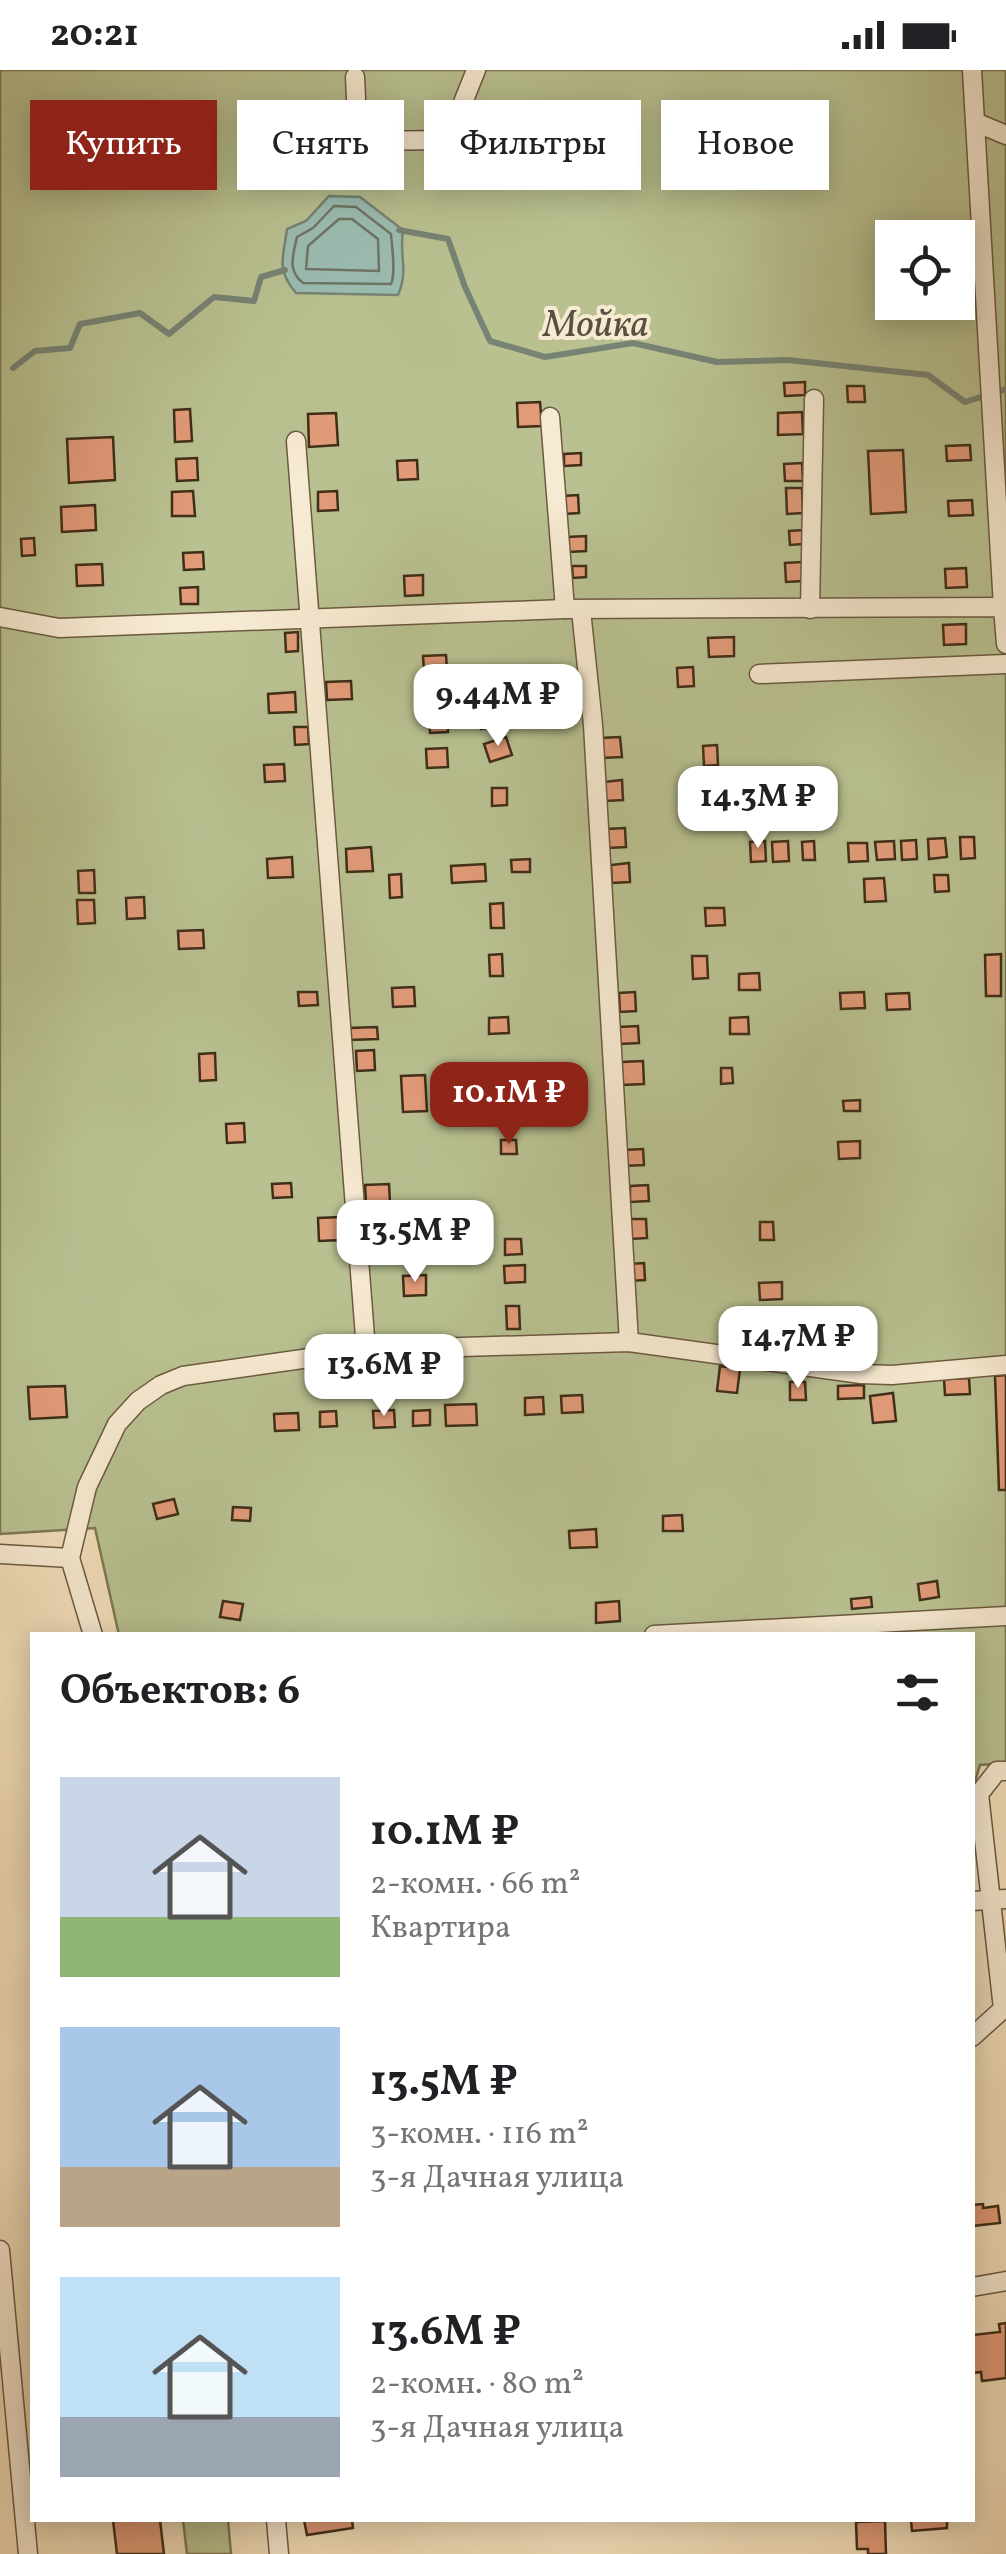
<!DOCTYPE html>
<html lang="ru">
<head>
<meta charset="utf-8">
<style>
	body { margin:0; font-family:Vollkorn,serif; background:#f2f2f2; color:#202124; height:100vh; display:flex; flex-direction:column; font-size:38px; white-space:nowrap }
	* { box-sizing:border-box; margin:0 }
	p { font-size:32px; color:#757577 }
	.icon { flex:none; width:55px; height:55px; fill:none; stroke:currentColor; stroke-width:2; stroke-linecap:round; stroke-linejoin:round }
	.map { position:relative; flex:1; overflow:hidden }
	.side { position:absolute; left:30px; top:1562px; width:945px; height:890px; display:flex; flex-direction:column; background:#fff; border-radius:0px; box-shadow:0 5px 25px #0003 }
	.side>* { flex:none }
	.guide { position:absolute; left:30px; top:30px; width:948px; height:90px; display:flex; gap:20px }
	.fabs { position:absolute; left:875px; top:150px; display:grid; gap:20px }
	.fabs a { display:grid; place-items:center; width:100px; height:100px; border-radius:0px; background:#fff; box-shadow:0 5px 25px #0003; font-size:50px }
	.price { position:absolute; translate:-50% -85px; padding:0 22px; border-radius:20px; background:#fff; color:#222; font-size:32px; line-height:65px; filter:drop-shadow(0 2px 5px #0008) }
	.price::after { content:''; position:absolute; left:50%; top:60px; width:30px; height:22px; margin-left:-15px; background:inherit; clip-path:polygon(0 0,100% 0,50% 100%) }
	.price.current { background:#8f2418; color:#fff }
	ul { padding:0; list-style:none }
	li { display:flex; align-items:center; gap:30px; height:250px; padding:0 30px }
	li span { display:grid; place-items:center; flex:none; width:280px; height:200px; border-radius:0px; color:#555 }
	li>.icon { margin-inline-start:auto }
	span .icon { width:120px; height:120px; fill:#fffc; stroke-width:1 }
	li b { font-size:42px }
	h2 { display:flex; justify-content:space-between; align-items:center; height:120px; padding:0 30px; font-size:42px }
	.chip { padding:0 35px; border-radius:0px; background:#fff; box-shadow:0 5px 25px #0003; font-size:35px; line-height:90px }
	.chip.current { background:#8f2418; color:#fff }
	.status { display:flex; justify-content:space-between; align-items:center; height:70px; padding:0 50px; background:#fff; direction:ltr }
	.status svg { height:28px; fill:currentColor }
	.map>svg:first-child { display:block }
</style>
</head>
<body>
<div class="status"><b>20:21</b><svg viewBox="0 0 49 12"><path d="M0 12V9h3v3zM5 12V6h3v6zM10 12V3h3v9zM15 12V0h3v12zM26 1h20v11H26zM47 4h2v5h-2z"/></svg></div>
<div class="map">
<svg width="1006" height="2484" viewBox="0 0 1006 2484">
	<rect width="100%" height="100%" fill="#f2deba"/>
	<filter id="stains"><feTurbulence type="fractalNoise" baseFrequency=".002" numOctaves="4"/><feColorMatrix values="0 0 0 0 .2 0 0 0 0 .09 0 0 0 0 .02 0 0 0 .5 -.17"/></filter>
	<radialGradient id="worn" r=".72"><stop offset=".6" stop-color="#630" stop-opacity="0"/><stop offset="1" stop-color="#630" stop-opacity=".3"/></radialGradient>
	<!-- green -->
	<g fill="#b9c191" stroke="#7c7854" stroke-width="2.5" fill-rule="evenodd">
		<path d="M0 0H1006V1693L980 1695 973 1718 972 1565H119L95 1458 0 1464ZM892 168H958V232H892Z"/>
		<polygon points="183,2450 228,2450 231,2484 187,2484"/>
	</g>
	<!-- water -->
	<path fill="#9bbcb1" stroke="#778374" stroke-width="2.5" d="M329 126 360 127 403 160C399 188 409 199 398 225L296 223C276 199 283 189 287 159L306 151Z"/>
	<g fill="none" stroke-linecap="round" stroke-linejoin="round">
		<!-- shore -->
		<g stroke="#6e7564" stroke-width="2.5">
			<path d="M334 136 356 137 391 164C392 177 396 204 391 214L303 213C287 201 293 185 297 167L313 158Z"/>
			<polygon points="339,149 352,149 378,169 379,201 306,199 308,176"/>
		</g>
		<!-- stream -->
		<g stroke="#778374" stroke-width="6">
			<polyline points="399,160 448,169 465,217 490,271 545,287 633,273 717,292 788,290 928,305 965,332 1006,319"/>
			<polyline points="13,298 35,281 70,278 80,254 140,243 169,264 214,227 254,231 261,207 285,200"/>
		</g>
	</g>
	<!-- building -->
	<g fill="#e29b79" stroke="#402e18" stroke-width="2.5">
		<polygon points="805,312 805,325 785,326 784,313"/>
		<polygon points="847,316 864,316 865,332 848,332"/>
		<polygon points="540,332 542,356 518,357 517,333"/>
		<polygon points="190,339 192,371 175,372 174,340"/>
		<polygon points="802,342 803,364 778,365 778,343"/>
		<polygon points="336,343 338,375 309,377 308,344"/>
		<polygon points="113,367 115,410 69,413 67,369"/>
		<polygon points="970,375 971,390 947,391 946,376"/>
		<polygon points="903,380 906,442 871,444 868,381"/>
		<polygon points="581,383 581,395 564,396 564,384"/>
		<polygon points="197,388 198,410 177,411 176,389"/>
		<polygon points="417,390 418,409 398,410 397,391"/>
		<polygon points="802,393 803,411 785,411 784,394"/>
		<polygon points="786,418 802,418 803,443 787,444"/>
		<polygon points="193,421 195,446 172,446 172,422"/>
		<polygon points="337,421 338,440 318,441 318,422"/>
		<polygon points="578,425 579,443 564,444 563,426"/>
		<polygon points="972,430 973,445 949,446 948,431"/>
		<polygon points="95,435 96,460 62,462 61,437"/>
		<polygon points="803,460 803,474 790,475 789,461"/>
		<polygon points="586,466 586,481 569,482 568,467"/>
		<polygon points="34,468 35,485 22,486 21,469"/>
		<polygon points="203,482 204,499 184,500 183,483"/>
		<polygon points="802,492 803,511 786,512 785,493"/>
		<polygon points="102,494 103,515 77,516 76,495"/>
		<polygon points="572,496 586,496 586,507 573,508"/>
		<polygon points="966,498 967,517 946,518 945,499"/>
		<polygon points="423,505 423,525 405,526 404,506"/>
		<polygon points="198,517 198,534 181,534 180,518"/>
		<polygon points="966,554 966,574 944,575 943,555"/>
		<polygon points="298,562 298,581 286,582 285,563"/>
		<polygon points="734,567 734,586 709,587 708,568"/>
		<polygon points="446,585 447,601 424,602 423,586"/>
		<polygon points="693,597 694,616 678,617 677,598"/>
		<polygon points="474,600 485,600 486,620 474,620"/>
		<polygon points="447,601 448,619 429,620 428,602"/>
		<polygon points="351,611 352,629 327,630 326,612"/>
		<polygon points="295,622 296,642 269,643 268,624"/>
		<polygon points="495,640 498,656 481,659 479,643"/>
		<polygon points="447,642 448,662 430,663 429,643"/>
		<polygon points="294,657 308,657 309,674 295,675"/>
		<polygon points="506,667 512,685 490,692 484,674"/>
		<polygon points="620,667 622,687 601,688 600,668"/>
		<polygon points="717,675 718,695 704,696 703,676"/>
		<polygon points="447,678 448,697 427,698 426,679"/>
		<polygon points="284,694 285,711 265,712 264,695"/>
		<polygon points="622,710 623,730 605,731 604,712"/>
		<polygon points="492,718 507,718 507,735 492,736"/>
		<polygon points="625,758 626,777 608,778 607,759"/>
		<polygon points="960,767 974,767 975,788 961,789"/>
		<polygon points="945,768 947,787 929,789 928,769"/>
		<polygon points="916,770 917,789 902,790 901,771"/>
		<polygon points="765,771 766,791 751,792 750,772"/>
		<polygon points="788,771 789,791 773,792 772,772"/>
		<polygon points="814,771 815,790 803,790 802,772"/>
		<polygon points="894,771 895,789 877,790 875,772"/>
		<polygon points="848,773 867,773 868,791 849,792"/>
		<polygon points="371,777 373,801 347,802 346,779"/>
		<polygon points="292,787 293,807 268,808 267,789"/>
		<polygon points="530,789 530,802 512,802 511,790"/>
		<polygon points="629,793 630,812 612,813 611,795"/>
		<polygon points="485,794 486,811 452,813 451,796"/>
		<polygon points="94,800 95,823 79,823 78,801"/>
		<polygon points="401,804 402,827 390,828 389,805"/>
		<polygon points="934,805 948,805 949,821 935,822"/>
		<polygon points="884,808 886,831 865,832 864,809"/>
		<polygon points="144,827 145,848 127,849 126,828"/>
		<polygon points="77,830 94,830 95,853 78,854"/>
		<polygon points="503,833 504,858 491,858 490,834"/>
		<polygon points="705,838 724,838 725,855 706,856"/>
		<polygon points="203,860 204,878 179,879 178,861"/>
		<polygon points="502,884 503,906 490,906 489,885"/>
		<polygon points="1001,884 1001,926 986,926 985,885"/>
		<polygon points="692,886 707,886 708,908 693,909"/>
		<polygon points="759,903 760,920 739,920 739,904"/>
		<polygon points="414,917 415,936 393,937 392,918"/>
		<polygon points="298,922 317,922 318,935 299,936"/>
		<polygon points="635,922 636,941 620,942 619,923"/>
		<polygon points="864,922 865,938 841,939 840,923"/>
		<polygon points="909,923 910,939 887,940 886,924"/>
		<polygon points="508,947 509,963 489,964 489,948"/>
		<polygon points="748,947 749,964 730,964 730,948"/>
		<polygon points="638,956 639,973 620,974 619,957"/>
		<polygon points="377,957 378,969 349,970 349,958"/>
		<polygon points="374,980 375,1000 357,1001 356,981"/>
		<polygon points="215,983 216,1010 200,1011 199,984"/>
		<polygon points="643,991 644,1014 622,1015 621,992"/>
		<polygon points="721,998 732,998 733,1013 721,1014"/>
		<polygon points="425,1005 427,1041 403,1042 401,1006"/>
		<polygon points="510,1029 510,1044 497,1045 497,1030"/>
		<polygon points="860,1030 860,1041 844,1041 843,1031"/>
		<polygon points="244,1053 245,1072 227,1073 226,1054"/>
		<polygon points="501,1070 516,1070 517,1084 501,1084"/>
		<polygon points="860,1071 860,1088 839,1089 838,1072"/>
		<polygon points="643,1079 644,1095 623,1096 623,1080"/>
		<polygon points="291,1113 292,1127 273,1128 272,1114"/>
		<polygon points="389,1114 390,1132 366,1133 365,1115"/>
		<polygon points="648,1115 649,1131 630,1132 630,1116"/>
		<polygon points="390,1143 391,1158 370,1159 369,1144"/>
		<polygon points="341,1147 342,1170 319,1171 318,1148"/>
		<polygon points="629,1149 646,1149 647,1168 630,1169"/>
		<polygon points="760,1152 773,1152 774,1170 760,1170"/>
		<polygon points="505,1169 521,1169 522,1184 505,1185"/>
		<polygon points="394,1172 395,1190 372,1191 372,1173"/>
		<polygon points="644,1193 645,1210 630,1211 630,1194"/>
		<polygon points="525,1195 525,1212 505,1213 504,1196"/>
		<polygon points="426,1205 426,1225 404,1226 403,1206"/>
		<polygon points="782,1212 782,1229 760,1230 759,1213"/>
		<polygon points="506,1236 519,1236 520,1259 507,1259"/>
		<polygon points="720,1296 740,1299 737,1323 717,1321"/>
		<polygon points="1006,1305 1006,1420 999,1420 995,1306"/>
		<polygon points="969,1308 970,1324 945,1325 944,1309"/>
		<polygon points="790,1312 805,1312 806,1330 790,1330"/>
		<polygon points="864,1315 864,1328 838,1329 838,1316"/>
		<polygon points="65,1316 67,1347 30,1349 28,1317"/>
		<polygon points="893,1323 896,1351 873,1353 870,1326"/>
		<polygon points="582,1325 583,1342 562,1343 561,1326"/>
		<polygon points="543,1327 544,1344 525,1345 525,1328"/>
		<polygon points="476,1334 477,1355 446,1356 445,1335"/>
		<polygon points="394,1340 395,1357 374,1358 373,1341"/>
		<polygon points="430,1340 430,1355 413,1356 413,1341"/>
		<polygon points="336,1341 337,1356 320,1357 320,1342"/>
		<polygon points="298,1343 299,1360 275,1361 274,1344"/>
		<polygon points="174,1429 178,1444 157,1449 153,1434"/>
		<polygon points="233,1437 251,1438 250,1451 232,1450"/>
		<polygon points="682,1445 683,1461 663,1461 663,1446"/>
		<polygon points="596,1459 597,1477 570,1478 569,1461"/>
		<polygon points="937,1511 939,1527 920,1530 918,1514"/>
		<polygon points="871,1527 872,1537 852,1539 851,1529"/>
		<polygon points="223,1531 243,1534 240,1550 220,1547"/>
		<polygon points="619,1531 620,1551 596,1553 596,1533"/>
		<polygon points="983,2134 983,2138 998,2136 1000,2153 972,2156 972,2135"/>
		<polygon points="1006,2253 1006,2308 982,2311 981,2302 972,2303 972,2265 1000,2262 999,2254"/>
		<polygon points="113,2450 160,2450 164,2484 117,2484"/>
		<polygon points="304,2450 352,2450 353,2458 307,2465"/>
		<polygon points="911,2450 947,2450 947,2458 912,2461"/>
		<polygon points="885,2451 886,2484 868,2484 868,2479 857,2479 856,2452"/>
	</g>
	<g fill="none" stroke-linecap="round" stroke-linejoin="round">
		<defs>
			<g id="minor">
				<polyline points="972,0 1003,537 1006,537"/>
				<polyline points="355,7 358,71 448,70 476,0"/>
				<polyline points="975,52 1006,65"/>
				<polyline points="550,347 565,539"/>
				<polyline points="296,371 366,1280"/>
				<polyline points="810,539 814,329"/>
				<polyline points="581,540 593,655 629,1272"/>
				<polyline points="0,547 59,558 565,539 1003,537 1006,574"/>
				<polyline points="759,604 1006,594"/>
				<polyline points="0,1484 70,1488 93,1565"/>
				<polyline points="70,1488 87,1417 117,1354 138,1331 161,1315 183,1306 366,1280 629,1272 861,1304 892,1305 1006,1295"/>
				<polyline points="654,1565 1006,1546"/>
				<polyline points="972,1831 1006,1829"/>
				<polyline points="972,1967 1003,1939 979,1724 997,1701 1006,1701"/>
				<polyline points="0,2180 28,2484"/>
				<polyline points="972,2217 1006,2211"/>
				<polyline points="276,2450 279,2484"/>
			</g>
		</defs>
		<!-- minor casing -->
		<use href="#minor" stroke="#6c5a40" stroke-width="21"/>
		<!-- minor -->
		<use href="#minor" stroke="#f7ead2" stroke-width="18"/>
	</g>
	<g text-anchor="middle" stroke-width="8" stroke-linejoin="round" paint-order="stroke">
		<!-- water labels -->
		<g font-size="38" font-style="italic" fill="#57523e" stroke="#f7ead2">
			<text x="596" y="266">Мойка</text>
		</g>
	</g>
	<rect width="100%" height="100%" filter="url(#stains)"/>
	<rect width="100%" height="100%" fill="url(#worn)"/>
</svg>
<div class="fabs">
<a><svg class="icon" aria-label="locate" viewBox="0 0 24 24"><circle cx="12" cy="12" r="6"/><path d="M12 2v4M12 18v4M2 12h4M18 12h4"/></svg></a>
</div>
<b class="price" style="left:498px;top:679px">9.44M ₽</b>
<b class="price" style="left:758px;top:781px">14.3M ₽</b>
<b class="price current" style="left:509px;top:1077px">10.1M ₽</b>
<b class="price" style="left:415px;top:1215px">13.5M ₽</b>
<b class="price" style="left:798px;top:1321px">14.7M ₽</b>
<b class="price" style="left:384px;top:1349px">13.6M ₽</b>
<div class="guide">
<a class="chip current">Купить</a>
<a class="chip">Снять</a>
<a class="chip">Фильтры</a>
<a class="chip">Новое</a>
</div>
<section class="side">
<h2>Объектов: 6<svg class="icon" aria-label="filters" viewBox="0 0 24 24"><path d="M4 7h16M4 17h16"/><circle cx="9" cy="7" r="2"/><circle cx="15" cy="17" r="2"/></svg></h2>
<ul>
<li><span style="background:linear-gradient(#c9d6e8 70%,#8fb573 0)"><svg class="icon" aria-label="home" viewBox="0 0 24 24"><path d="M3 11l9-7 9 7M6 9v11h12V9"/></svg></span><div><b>10.1M ₽</b><p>2-комн. · 66 m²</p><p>Квартира</p></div></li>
<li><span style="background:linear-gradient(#a9c7e8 70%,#b9a48a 0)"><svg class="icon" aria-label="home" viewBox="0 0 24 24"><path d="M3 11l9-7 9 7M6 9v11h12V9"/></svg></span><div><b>13.5M ₽</b><p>3-комн. · 116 m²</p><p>3-я Дачная улица</p></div></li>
<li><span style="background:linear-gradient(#bfe0f5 70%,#9aa5b1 0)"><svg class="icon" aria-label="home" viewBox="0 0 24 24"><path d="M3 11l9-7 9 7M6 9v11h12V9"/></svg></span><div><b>13.6M ₽</b><p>2-комн. · 80 m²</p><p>3-я Дачная улица</p></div></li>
</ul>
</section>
</div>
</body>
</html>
